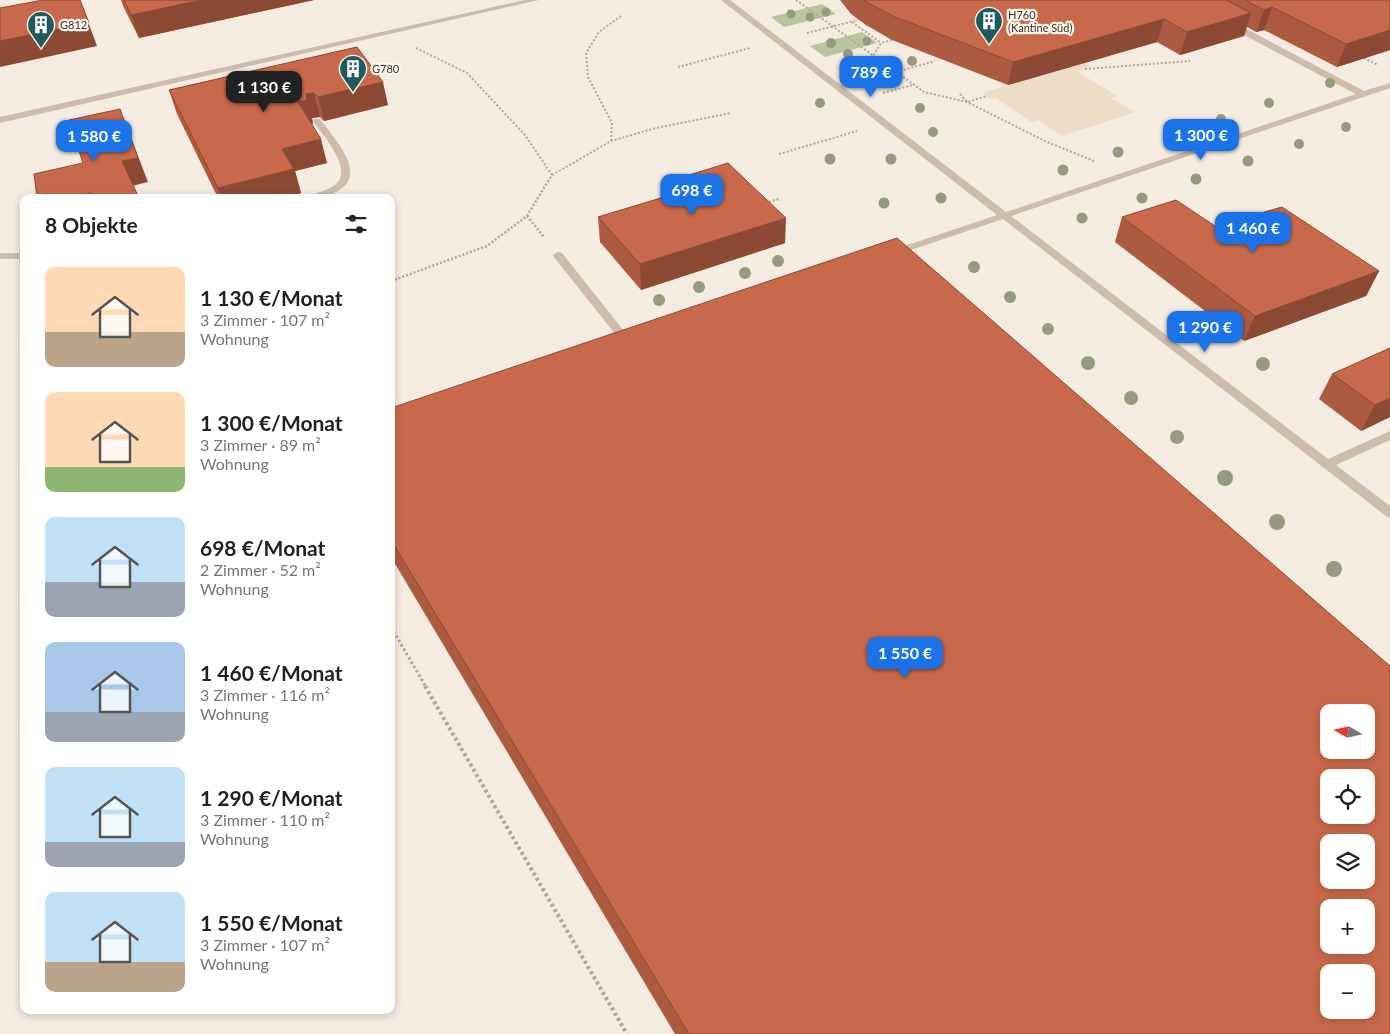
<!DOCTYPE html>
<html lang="de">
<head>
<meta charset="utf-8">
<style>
	body { margin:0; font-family:Lato,sans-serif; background:#f2f2f2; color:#222; height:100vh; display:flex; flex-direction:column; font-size:19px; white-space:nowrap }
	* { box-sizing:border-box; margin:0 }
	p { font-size:16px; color:#767676 }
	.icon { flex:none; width:28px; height:28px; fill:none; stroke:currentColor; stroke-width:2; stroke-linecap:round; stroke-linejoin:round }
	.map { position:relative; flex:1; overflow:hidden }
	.details { position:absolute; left:20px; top:194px; width:375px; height:820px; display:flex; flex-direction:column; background:#fff; border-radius:10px; box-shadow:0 2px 8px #0003 }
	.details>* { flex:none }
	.needle { width:32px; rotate:279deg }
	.tools { position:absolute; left:1320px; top:704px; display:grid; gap:10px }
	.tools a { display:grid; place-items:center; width:55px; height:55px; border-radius:10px; background:#fff; box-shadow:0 2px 8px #0003; font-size:25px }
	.price { position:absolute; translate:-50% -42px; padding:0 11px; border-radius:10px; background:#1a73e8; color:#fff; font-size:16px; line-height:32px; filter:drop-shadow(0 1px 2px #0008) }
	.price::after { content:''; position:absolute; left:50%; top:30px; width:15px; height:11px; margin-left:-8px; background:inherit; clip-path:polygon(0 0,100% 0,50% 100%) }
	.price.on { background:#222; color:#fff }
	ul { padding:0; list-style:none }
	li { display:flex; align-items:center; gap:15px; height:125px; padding:0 25px }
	li span { display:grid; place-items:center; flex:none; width:140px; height:100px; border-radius:10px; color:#555 }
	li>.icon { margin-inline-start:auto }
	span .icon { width:60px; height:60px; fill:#fffc; stroke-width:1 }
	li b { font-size:21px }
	h2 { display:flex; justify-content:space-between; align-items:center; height:60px; padding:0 25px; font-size:21px }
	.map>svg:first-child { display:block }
</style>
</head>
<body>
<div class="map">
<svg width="1390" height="1034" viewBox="0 0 1390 1034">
	<rect width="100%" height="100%" fill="#f4ebe1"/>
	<!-- green -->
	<g fill="#b8c4a0">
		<polygon points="822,4 836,14 784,27 771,17"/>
		<polygon points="862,32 877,43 825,57 810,46"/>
	</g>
	<!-- plaza -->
	<polygon fill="#ecdcc8" points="1085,63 1092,67 1078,72 1117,96 1111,98 1135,112 1062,136 1039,120 1031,122 995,97 991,99 982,93"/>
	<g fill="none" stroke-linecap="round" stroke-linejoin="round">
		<!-- path-far3 -->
		<g stroke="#b9a596" stroke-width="2" stroke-dasharray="2 2" stroke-linecap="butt">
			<polyline points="796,0 924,92 967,102 1047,142 1094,161"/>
			<polyline points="852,22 881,43"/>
			<polyline points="807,33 858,20"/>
			<polyline points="416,48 467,73 525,135 552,175 548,182"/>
			<polyline points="1364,58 1378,65"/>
			<polyline points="678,67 750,48"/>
			<polyline points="1085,69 1190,61"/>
			<polyline points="896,72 935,61"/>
			<polyline points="861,76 881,43 892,40"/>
			<polyline points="883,93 913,85"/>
			<polyline points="960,94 967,102 987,96"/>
			<polyline points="611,141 612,123 588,77 586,53 599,32 621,16"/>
			<polyline points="779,154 857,131"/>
			<polyline points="552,175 611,141 656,128 731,113"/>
		</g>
		<!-- path-far2 -->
		<g stroke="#b9a596" stroke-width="2.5" stroke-dasharray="2 2" stroke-linecap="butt">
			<polyline points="765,203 779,199"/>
			<polyline points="527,216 544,237"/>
			<polyline points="391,281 487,246 527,216 548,181"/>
		</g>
		<!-- path-far1 -->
		<polyline stroke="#b9a596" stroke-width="3" stroke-dasharray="2.5 2.5" stroke-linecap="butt" points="391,627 426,687"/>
		<!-- path -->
		<polyline stroke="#b9a596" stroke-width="4" stroke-dasharray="3 3" stroke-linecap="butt" points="425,686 627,1034"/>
		<!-- minor -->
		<g fill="#cdbbac" fill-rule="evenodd">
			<polygon points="525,0 539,0 0,123 0,117"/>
			<polygon points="721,0 730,0 1006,212 1356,94 1227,26 1227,22 1233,22 1364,91 1390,83 1390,88 1011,216 1328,459 1390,431 1390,440 1336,465 1390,506 1390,518 1386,516 1003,219 896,255 890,255 890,251 997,215"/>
			<path d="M314 119H320C332 136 367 172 341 189 330 197 321 198 308 198 316 192 327 191 335 185 355 170 322 134 313 121Z"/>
			<polygon points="558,252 562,253 631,340 632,342 631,344 623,344 554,257 553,255"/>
			<rect x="0" y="253" width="24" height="6"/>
		</g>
	</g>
	<!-- trees -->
	<g fill="#969b7f">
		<circle cx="826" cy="12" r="4.5"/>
		<circle cx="791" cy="14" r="4.5"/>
		<circle cx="810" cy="17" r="4.5"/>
		<circle cx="867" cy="41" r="4.5"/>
		<circle cx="831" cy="43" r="5"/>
		<circle cx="848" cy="54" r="5"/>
		<circle cx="912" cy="61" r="5"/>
		<circle cx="1330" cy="83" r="5"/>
		<circle cx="820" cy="103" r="5"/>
		<circle cx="1269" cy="103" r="5"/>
		<circle cx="920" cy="108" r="5"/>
		<circle cx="1221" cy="119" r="5"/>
		<circle cx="1346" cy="127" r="5"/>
		<circle cx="933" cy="132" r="5"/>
		<circle cx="1170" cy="135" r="5"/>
		<circle cx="1299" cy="144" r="5"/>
		<circle cx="1118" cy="152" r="5.5"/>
		<circle cx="830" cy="159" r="5.5"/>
		<circle cx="891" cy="159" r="5.5"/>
		<circle cx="1248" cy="161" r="5.5"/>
		<circle cx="1063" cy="170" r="5.5"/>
		<circle cx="1196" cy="179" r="5.5"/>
		<circle cx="941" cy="198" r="5.5"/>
		<circle cx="1142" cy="198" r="5.5"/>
		<circle cx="884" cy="203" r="5.5"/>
		<circle cx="1082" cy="218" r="5.5"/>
		<circle cx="778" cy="261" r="6"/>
		<circle cx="974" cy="267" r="6"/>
		<circle cx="745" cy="273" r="6"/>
		<circle cx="699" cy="287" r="6"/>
		<circle cx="1010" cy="297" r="6"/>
		<circle cx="659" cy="300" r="6"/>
		<circle cx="1048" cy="329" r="6"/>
		<circle cx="1088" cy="363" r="7"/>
		<circle cx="1263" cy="364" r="7"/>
		<circle cx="1131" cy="398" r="7"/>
		<circle cx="1177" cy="437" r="7"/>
		<circle cx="1225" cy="478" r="8"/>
		<circle cx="1277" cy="522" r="8"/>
		<circle cx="1334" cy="569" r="8"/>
	</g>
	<!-- wall -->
	<g fill="#ac5a40">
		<polygon points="121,0 314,0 139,38 124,8"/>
		<polygon points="840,0 1390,0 1390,50 1337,67 1264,30 1256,32 1247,27 1244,36 1180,55 1157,42 1008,85 892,40 866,25 851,14"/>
		<polygon points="357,47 388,105 324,121 320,117 312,118 313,124 312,124 327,163 295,171 301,193 285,198 218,198 177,114 169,90"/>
		<polygon points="686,176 785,243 641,290 600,242 598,217 686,191"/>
		<polygon points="1122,217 1215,226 1379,271 1366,296 1244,341 1115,242"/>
		<polygon points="1390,348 1390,417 1361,431 1319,399 1332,374"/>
		<polygon points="391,408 1390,1034 675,1034 391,557"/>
	</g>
	<!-- shaded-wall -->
	<g fill="#8c4a34">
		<polygon points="80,0 97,46 0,67 0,41"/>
		<polygon points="202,0 314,0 139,38 131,15"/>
		<polygon points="1272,7 1264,30 1256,32 1264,10"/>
		<polygon points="1251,13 1244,36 1180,55 1187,32"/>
		<polygon points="1164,19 1157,42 1008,85 1013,62"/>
		<polygon points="1390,30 1390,50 1337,67 1346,44"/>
		<polygon points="383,82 388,105 324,121 318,97"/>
		<polygon points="314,93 320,117 312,118 313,124 304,126 298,102 306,94"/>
		<polygon points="120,109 148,182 132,186 122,161"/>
		<polygon points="321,139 327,163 295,171 301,193 285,198 221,198 218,188 282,149"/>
		<polygon points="91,193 93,198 72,198"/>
		<polygon points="786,218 785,243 641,290 640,264"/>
		<polygon points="1379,271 1366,296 1244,341 1255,316"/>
		<polygon points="1390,398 1390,417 1361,431 1375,405"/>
	</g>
	<!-- building -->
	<g fill="#c8694b" stroke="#8c4a34" fill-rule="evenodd">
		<polygon points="43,0 80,0 89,23 0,41 0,8"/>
		<polygon points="124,0 202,0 131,15"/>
		<polygon points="864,0 1226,0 1251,13 1187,32 1164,19 1013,62 895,17 868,3"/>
		<polygon points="1245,0 1390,0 1390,30 1346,44 1272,7 1264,10"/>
		<polygon points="357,47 383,82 318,97 314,93 306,94 307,100 298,102 321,139 282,149 294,169 218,188 169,90"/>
		<polygon points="120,109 138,158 122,161 139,198 93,198 91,193 72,198 37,198 34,174 83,163 69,120"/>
		<polygon points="728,163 786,218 640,264 598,217 697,187 686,176"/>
		<polygon points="1176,200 1215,226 1282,207 1379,271 1255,316 1122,217"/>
		<path d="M897 238 1390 666V1034H689L391 540V408ZM1329 712H1366V750H1329ZM1329 778H1366V815H1329ZM1329 842H1366V880H1329ZM1329 908H1366V945H1329ZM1329 972H1366V1010H1329Z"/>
		<polygon points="1390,348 1390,398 1375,405 1332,374"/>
	</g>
	<!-- icons -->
	<defs>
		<symbol id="building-pin" viewBox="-11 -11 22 30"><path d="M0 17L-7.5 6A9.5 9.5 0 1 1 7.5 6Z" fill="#1f5a5e" stroke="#fbf5ee"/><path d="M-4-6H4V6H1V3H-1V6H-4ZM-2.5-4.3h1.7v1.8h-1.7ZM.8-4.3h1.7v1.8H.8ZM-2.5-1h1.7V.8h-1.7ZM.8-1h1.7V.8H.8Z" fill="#fff"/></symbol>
	</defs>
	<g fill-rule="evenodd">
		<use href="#building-pin" x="973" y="5" width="32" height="43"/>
		<use href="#building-pin" x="25" y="9" width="32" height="43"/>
		<use href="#building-pin" x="337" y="53" width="32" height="43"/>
	</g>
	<g text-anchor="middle" stroke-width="4.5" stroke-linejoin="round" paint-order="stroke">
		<!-- far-poi labels -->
		<g font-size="11" fill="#3b302b" stroke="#fbf5ee" text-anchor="start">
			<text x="1008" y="19">H760<tspan x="1008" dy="13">(Kantine Süd)</tspan></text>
			<text x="60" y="29">G812</text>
			<text x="372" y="73">G780</text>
		</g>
	</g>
</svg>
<div class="tools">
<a><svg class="needle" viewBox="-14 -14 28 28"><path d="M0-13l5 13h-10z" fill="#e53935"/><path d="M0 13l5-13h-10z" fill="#767676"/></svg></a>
<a><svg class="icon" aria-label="locate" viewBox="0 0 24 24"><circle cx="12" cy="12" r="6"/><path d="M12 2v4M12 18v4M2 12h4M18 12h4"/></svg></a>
<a><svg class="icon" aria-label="layers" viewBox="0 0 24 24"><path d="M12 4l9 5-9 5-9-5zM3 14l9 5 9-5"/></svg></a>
<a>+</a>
<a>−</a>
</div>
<b class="price" style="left:871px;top:98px">789 €</b>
<b class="price on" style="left:264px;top:113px">1 130 €</b>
<b class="price" style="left:1201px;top:161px">1 300 €</b>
<b class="price" style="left:94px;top:162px">1 580 €</b>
<b class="price" style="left:692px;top:216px">698 €</b>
<b class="price" style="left:1253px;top:254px">1 460 €</b>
<b class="price" style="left:1205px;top:353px">1 290 €</b>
<b class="price" style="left:905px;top:679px">1 550 €</b>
<section class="details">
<h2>8 Objekte<svg class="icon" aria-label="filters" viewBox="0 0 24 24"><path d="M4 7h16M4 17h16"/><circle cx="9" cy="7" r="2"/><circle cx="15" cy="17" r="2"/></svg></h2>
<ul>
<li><span style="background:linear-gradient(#ffd9b3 65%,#b9a48a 0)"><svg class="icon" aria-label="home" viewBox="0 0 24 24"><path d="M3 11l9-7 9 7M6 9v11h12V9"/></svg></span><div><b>1 130 €/Monat</b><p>3 Zimmer · 107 m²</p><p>Wohnung</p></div></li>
<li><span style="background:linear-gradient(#ffd9b3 75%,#8fb573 0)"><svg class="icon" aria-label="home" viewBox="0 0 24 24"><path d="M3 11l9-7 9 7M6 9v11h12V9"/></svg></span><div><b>1 300 €/Monat</b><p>3 Zimmer · 89 m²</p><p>Wohnung</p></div></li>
<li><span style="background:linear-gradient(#bfe0f5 65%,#9aa5b1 0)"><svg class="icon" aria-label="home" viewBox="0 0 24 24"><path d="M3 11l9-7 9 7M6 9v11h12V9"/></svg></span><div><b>698 €/Monat</b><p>2 Zimmer · 52 m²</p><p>Wohnung</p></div></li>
<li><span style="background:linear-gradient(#a9c7e8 70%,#9aa5b1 0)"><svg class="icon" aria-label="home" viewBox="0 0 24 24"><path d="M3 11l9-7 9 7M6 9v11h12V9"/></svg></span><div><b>1 460 €/Monat</b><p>3 Zimmer · 116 m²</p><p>Wohnung</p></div></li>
<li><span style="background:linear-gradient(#bfe0f5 75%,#9aa5b1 0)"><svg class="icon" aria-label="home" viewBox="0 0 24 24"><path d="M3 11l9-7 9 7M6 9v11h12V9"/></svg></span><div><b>1 290 €/Monat</b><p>3 Zimmer · 110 m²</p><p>Wohnung</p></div></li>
<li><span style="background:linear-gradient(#bfe0f5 70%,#b9a48a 0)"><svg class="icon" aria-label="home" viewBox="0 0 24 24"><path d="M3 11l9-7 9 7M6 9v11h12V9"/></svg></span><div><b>1 550 €/Monat</b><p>3 Zimmer · 107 m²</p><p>Wohnung</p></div></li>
</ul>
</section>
</div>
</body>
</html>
